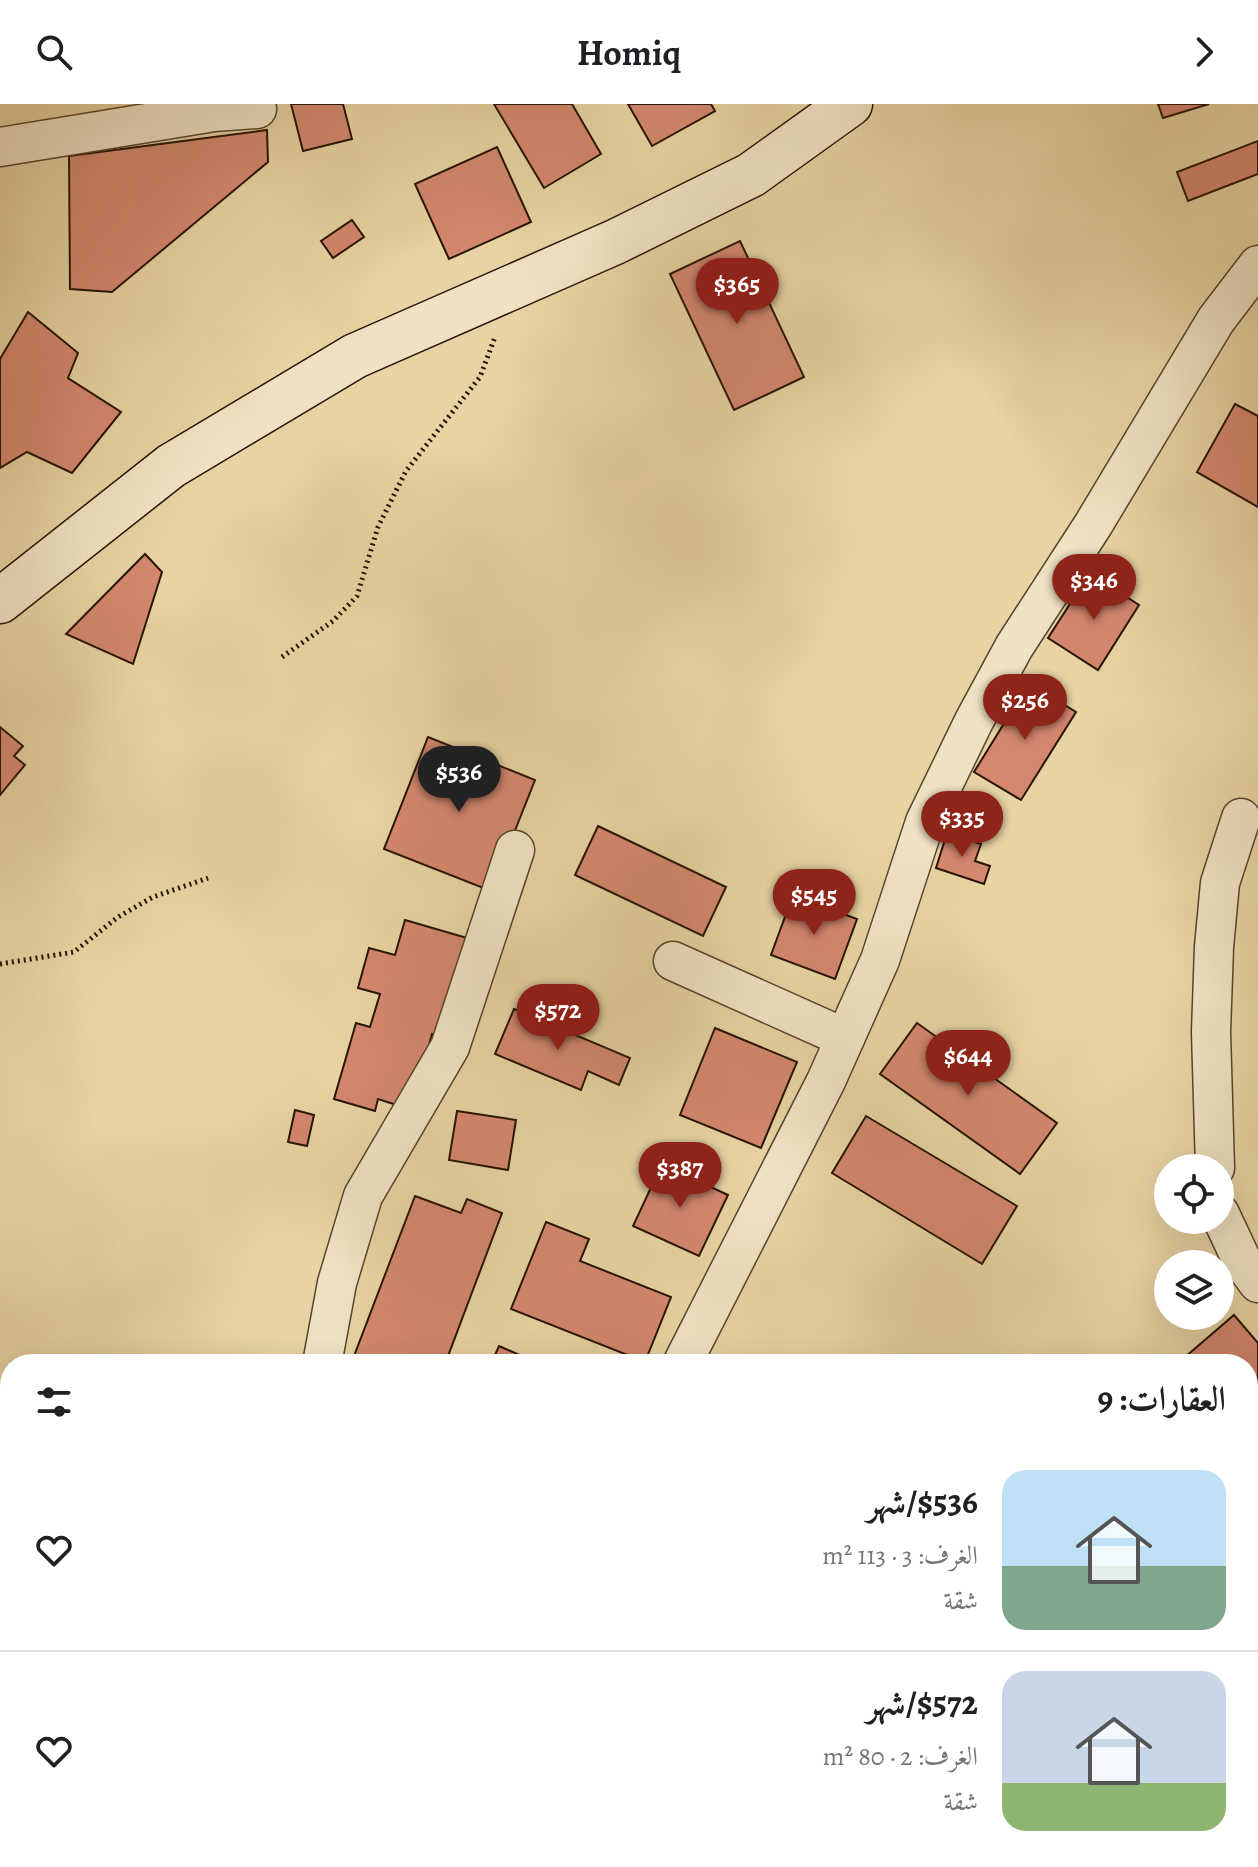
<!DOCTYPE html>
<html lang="ar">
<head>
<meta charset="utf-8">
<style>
	body { margin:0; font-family:Alegreya,Amiri,serif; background:#f2f2f2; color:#202124; direction:rtl; height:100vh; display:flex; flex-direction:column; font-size:30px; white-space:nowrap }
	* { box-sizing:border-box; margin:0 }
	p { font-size:26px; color:#757577 }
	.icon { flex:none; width:44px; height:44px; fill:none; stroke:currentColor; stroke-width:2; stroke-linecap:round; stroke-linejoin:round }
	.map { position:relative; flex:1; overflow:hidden; direction:ltr }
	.side { position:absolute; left:0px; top:1250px; width:1258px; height:514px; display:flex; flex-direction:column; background:#fff; border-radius:32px 32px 0 0; box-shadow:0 8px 32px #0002; direction:rtl }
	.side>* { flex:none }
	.controls { position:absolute; left:1154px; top:1050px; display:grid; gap:16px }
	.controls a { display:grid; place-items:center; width:80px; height:80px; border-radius:50%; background:#fff; box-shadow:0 8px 32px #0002; font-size:40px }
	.price { position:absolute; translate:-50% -68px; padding:0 18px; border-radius:28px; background:#8f2418; color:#fff; font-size:26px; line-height:52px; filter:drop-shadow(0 2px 4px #0008) }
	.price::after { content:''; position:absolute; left:50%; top:48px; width:24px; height:18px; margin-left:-12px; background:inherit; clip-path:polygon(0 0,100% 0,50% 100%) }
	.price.current { background:#222; color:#fff }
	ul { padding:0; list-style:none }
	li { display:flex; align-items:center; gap:24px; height:200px; padding:0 32px }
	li+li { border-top:2px solid #e0e0e0 }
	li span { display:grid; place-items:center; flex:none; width:224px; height:160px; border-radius:24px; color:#555 }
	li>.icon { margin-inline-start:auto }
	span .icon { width:96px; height:96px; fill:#fffc; stroke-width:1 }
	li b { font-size:34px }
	h2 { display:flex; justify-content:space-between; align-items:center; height:96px; padding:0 32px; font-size:34px }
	header { display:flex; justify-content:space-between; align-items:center; height:104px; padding:0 32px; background:#fff; font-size:36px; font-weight:700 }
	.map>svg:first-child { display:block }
</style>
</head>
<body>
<header><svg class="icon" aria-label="forward" viewBox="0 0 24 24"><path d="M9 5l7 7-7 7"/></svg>Homiq<svg class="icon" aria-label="search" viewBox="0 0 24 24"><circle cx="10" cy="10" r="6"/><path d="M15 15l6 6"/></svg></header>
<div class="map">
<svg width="1258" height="1763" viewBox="0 0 1258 1763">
	<rect width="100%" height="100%" fill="#e7d3a3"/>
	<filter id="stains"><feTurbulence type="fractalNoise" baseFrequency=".0025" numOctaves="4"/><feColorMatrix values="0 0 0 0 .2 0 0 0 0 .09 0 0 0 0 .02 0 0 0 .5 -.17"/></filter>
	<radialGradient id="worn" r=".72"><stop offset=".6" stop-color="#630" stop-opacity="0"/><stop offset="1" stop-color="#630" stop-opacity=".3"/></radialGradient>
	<!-- building -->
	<g fill="#d4876f" stroke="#271403" stroke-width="2">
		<polygon points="291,0 343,0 352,35 303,47"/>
		<polygon points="494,0 572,0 601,50 544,84"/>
		<polygon points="628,0 711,0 715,7 652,42"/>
		<polygon points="1158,0 1209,0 1163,14"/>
		<polygon points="267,26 268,58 112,188 70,185 69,52"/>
		<polygon points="1258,37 1258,70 1188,97 1177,68"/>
		<polygon points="497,43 531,118 449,155 415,80"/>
		<polygon points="352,116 364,133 333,154 321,137"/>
		<polygon points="740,137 804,273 734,306 670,170"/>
		<polygon points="28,208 78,249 68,274 121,308 72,369 27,348 0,364 0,255"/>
		<polygon points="1235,300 1258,312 1258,403 1197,368"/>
		<polygon points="145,450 162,468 133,560 66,530"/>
		<polygon points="1090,469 1139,501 1098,566 1048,534"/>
		<polygon points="1029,579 1076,608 1021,696 974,668"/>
		<polygon points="0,623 23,642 14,652 25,661 0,691"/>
		<polygon points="428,633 535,676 491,787 384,745"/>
		<polygon points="598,722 726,783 703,832 575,771"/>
		<polygon points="947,729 981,740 975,757 990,762 984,780 936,764"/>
		<polygon points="793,791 857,815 835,875 771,851"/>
		<polygon points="405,816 467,834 443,933 432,930 416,988 403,1003 378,995 375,1007 334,995 356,919 370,923 380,890 358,884 369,844 395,851"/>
		<polygon points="514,905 630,954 619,981 588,967 581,986 495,950"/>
		<polygon points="917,919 1057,1019 1020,1070 880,970"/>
		<polygon points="715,924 797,958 761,1044 680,1011"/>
		<polygon points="295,1006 314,1011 307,1042 288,1038"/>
		<polygon points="457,1007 516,1016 508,1066 449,1056"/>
		<polygon points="866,1012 1017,1102 982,1160 832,1069"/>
		<polygon points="662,1060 728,1091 699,1152 633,1122"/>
		<polygon points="415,1092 461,1109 467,1095 502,1109 445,1260 351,1260"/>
		<polygon points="546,1118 589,1135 580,1157 671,1193 645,1258 511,1205"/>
		<polygon points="1234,1211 1258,1239 1258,1313 1248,1322 1248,1260 1177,1260"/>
		<polygon points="499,1242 540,1260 491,1260"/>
		<polygon points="900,1754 955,1754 950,1763 895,1763"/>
	</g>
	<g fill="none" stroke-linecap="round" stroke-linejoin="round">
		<defs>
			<g id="minor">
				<polyline points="0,43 214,8 257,5"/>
				<polyline points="673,857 845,934"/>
				<polyline points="1215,1064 1211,928 1214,843 1220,779 1241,714"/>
				<polyline points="1220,1110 1242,1157 1258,1179"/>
				<polyline points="322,1260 337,1179 363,1092 450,943 515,746"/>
				<polyline points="682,1260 826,977 880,856 925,718 974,617 1014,543 1093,421 1216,216 1258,161"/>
				<polyline points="1248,1423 1258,1406"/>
				<polyline points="523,1763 525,1754"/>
				<polyline points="1046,1763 1053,1754"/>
			</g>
			<polyline id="secondary" points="0,497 171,362 355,252 615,138 751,71 850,0"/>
		</defs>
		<!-- minor casing -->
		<use href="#minor" stroke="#57442b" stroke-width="41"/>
		<!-- secondary casing -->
		<use href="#secondary" stroke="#271403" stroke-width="47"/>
		<!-- path -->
		<g stroke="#271403" stroke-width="5" stroke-dasharray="2 4" stroke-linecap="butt">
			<polyline points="282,553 333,517 357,492 378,423 406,367 480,273 495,233"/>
			<polyline points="0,860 74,848 118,813 153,793 208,774"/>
		</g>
		<!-- minor -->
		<use href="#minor" stroke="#efe2c3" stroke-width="38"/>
		<!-- secondary -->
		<use href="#secondary" stroke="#efe2c3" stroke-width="44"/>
	</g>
	<rect width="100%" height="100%" filter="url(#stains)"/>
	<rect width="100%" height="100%" fill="url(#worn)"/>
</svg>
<div class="controls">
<a><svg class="icon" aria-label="locate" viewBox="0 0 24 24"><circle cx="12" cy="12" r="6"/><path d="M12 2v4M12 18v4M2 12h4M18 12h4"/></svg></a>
<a><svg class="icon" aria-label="layers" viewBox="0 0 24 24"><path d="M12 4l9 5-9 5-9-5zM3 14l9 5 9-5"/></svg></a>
</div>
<b class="price" style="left:737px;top:222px">$365</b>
<b class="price" style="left:1094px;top:518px">$346</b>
<b class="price" style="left:1025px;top:638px">$256</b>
<b class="price current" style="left:459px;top:710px">$536</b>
<b class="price" style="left:962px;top:755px">$335</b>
<b class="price" style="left:814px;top:833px">$545</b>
<b class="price" style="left:558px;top:948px">$572</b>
<b class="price" style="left:968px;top:994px">$644</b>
<b class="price" style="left:680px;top:1106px">$387</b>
<section class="side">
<h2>العقارات: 9<svg class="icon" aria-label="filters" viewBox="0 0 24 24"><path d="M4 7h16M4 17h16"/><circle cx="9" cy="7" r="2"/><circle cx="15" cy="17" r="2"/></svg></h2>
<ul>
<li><span style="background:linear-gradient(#bfe0f5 60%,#7fa58c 0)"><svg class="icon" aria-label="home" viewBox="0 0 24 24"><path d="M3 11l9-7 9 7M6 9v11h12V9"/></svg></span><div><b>$536/شهر</b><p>الغرف: 3 · 113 m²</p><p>شقة</p></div><svg class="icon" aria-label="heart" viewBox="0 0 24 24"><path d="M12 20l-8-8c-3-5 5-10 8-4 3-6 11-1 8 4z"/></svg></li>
<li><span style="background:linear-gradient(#c9d6e8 70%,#8fb573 0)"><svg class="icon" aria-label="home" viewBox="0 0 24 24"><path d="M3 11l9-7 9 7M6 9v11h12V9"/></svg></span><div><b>$572/شهر</b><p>الغرف: 2 · 80 m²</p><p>شقة</p></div><svg class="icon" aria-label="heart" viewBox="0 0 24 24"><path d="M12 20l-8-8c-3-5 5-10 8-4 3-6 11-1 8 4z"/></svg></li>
</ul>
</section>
</div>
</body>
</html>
